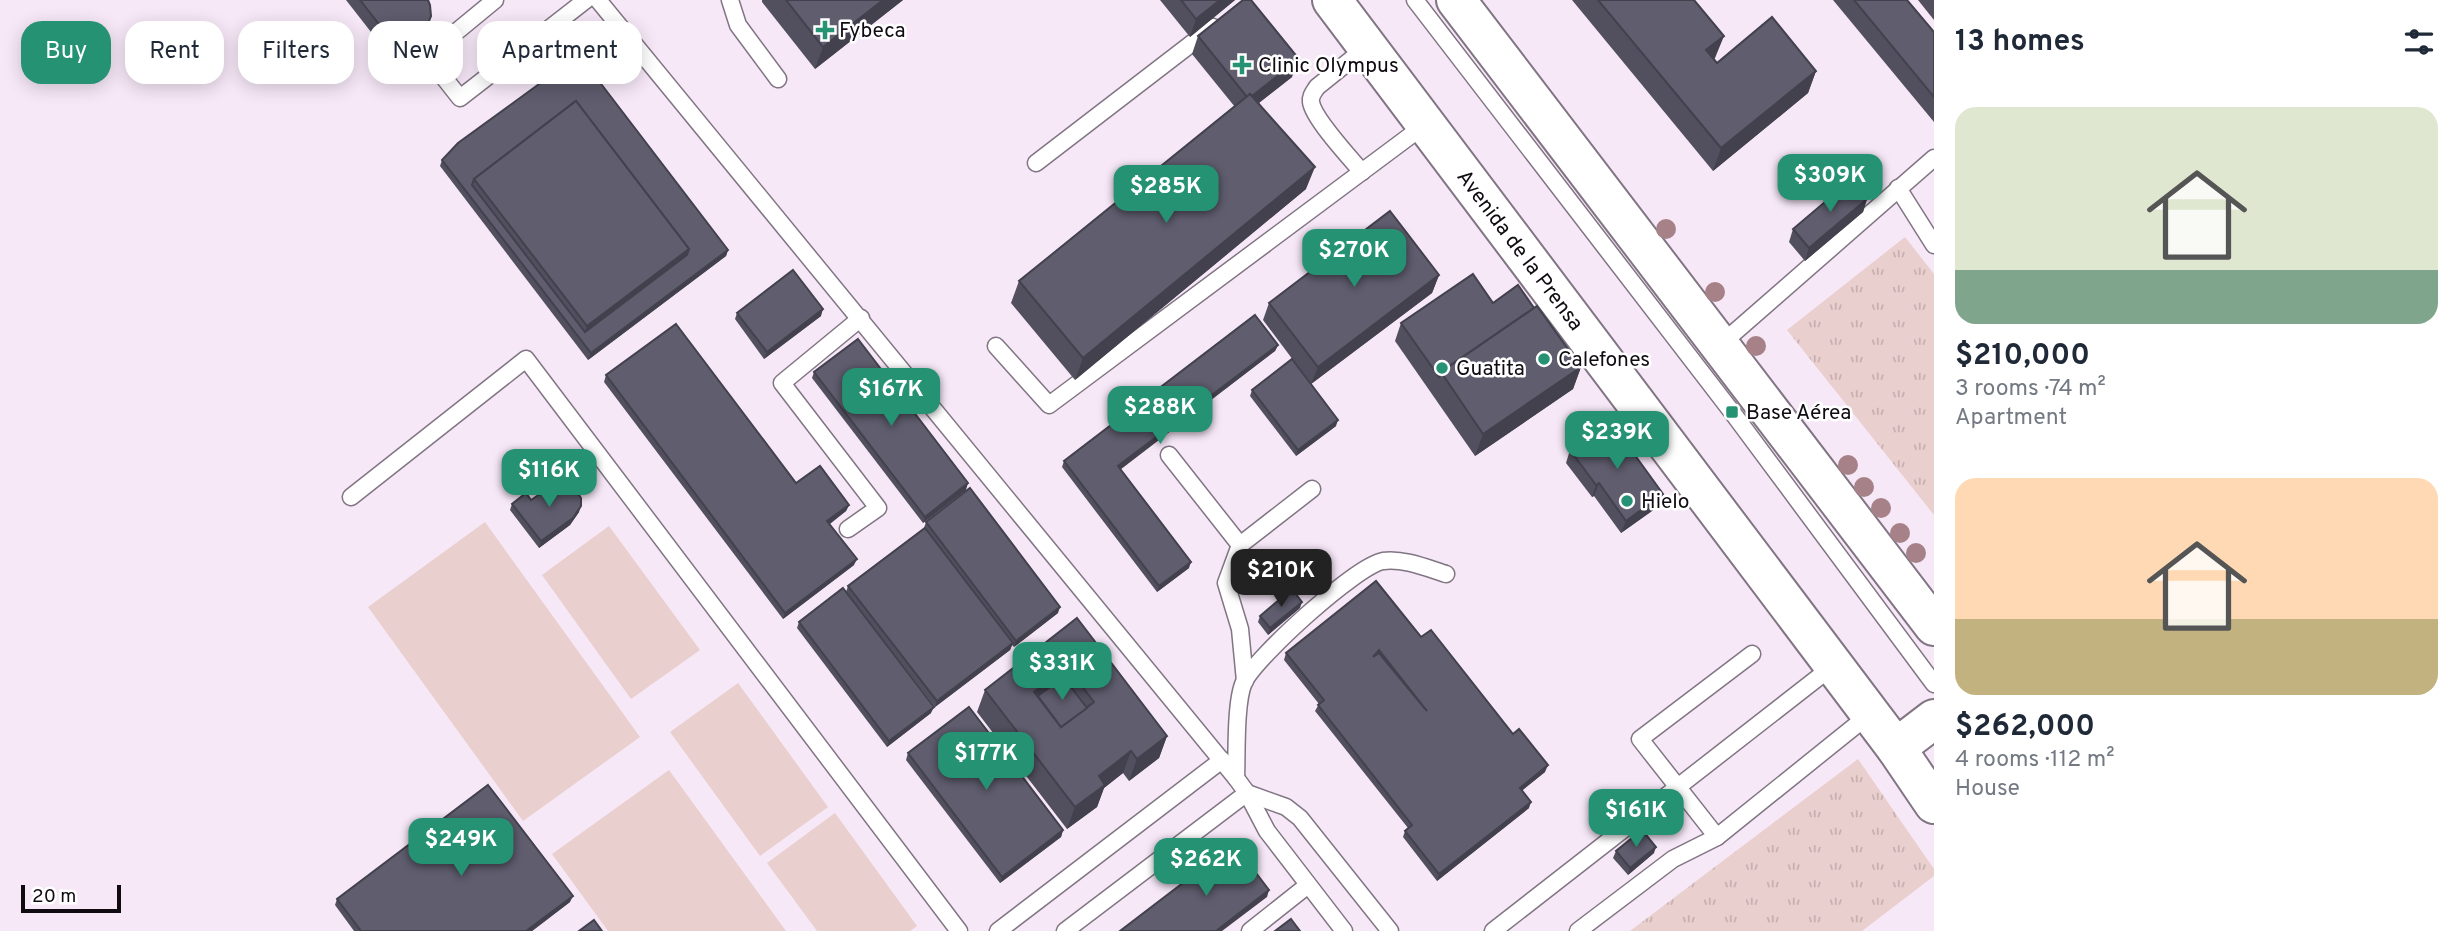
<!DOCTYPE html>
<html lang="en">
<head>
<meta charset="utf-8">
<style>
	body { margin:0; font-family:Overpass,sans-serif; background:#f2f2f3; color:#1f2937; height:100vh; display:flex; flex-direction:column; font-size:26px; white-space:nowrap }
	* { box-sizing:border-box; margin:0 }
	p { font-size:23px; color:#747a83 }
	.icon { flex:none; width:38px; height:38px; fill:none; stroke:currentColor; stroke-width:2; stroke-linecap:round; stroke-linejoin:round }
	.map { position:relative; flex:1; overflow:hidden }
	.details { display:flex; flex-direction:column; background:#fff; width:525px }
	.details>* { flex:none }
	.top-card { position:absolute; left:21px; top:21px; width:665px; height:63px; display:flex; gap:14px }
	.scale { position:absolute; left:21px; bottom:18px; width:100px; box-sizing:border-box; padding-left:7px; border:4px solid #100b11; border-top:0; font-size:19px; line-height:24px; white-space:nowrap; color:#100b11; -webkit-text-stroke:5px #fff; paint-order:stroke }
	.price { position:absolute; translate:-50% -60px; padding:0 16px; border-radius:14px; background:#249273; color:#fff; font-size:23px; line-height:46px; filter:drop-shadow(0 2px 4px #0008) }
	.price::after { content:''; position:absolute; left:50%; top:42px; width:21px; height:16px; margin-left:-10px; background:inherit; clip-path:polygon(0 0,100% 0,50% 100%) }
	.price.active { background:#222; color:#fff }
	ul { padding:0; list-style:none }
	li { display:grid; align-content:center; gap:14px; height:371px; padding:0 21px }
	li span { display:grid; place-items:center; height:217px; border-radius:21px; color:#555 }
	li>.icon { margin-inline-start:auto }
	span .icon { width:126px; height:126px; fill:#fffc; stroke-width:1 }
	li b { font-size:30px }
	h2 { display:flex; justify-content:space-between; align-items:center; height:84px; padding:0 21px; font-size:30px }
	.chip { padding:0 24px; border-radius:21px; background:#fff; box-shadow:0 4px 18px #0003; font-size:24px; line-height:63px }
	.chip.active { background:#249273; color:#fff }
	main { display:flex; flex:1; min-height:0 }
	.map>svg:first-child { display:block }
</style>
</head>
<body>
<main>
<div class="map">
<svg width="1934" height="931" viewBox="0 0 1934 931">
	<defs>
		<pattern id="grass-tufts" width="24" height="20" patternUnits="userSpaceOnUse" patternTransform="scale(1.75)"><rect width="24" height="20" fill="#e9cfcd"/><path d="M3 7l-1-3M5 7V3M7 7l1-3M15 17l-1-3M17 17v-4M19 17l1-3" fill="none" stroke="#c7b0af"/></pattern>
	</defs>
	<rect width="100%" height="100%" fill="#f7e8f8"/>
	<!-- grass -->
	<g fill="url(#grass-tufts)">
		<polygon points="1905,237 1934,274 1934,515 1787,330"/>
		<polygon points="1858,759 1934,869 1934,876 1862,931 1630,931"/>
	</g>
	<!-- pitch -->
	<g fill="#e9cfcd">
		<polygon points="485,522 640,737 523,821 368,607"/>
		<polygon points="609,526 700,650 631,699 542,575"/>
		<polygon points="738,683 828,807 760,856 670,732"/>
		<polygon points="669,770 786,931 608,931 552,854"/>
		<polygon points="835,813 917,926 910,931 817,931 767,863"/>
	</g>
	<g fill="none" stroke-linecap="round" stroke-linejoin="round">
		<defs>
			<g id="service">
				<polyline points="495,0 427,56 460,98 586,0"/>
				<polyline points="598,0 1236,778 1247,793 1267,831 1344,931"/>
				<polyline points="730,0 738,25 778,79"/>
				<polyline points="1415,0 1732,412 1934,684"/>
				<polyline points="1036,163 1213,27"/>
				<path d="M1362 172C1350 158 1313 118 1311 102 1310 96 1314 92 1317 87L1368 46"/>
				<polyline points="1898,188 1934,245"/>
				<polyline points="1720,345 1934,158"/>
				<polyline points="996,346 1049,405 1426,124"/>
				<polyline points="1169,455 1240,545"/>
				<polyline points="351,497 526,359 959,931"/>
				<polyline points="848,529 878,508 782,383 861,318"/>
				<polyline points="1245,681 1240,629 1226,583 1240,545 1312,489"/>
				<path d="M1236 778C1237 755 1235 702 1244 682 1256 657 1356 566 1383 561 1403 558 1427 568 1446 574"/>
				<polyline points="1247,793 1286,807 1300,818 1390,931"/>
				<polyline points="1717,837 1640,739 1752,654"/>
				<polyline points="998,931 1222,760"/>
				<polyline points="1065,931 1247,793"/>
				<polyline points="1250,931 1308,885"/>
				<polyline points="1493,931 1833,666"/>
				<polyline points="1578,931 1673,859 1717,837 1870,714"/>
			</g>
			<polyline id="secondary" points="1896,748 1934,719"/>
			<g id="primary">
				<path id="s1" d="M1332 0 1896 748 1934 804"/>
				<polyline points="1456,0 1934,626"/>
			</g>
		</defs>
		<!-- service casing -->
		<use href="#service" stroke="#817583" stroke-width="19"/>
		<!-- secondary casing -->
		<use href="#secondary" stroke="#817583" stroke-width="42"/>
		<!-- primary casing -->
		<use href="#primary" stroke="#817583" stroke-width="42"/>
		<!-- service -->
		<use href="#service" stroke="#fff" stroke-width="16"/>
		<!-- secondary -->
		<use href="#secondary" stroke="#fff" stroke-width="38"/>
		<!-- primary -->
		<use href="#primary" stroke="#fff" stroke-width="38"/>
	</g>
	<!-- trees -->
	<g fill="#a68288">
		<circle cx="1666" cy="229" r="10"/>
		<circle cx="1715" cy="292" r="10"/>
		<circle cx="1756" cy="346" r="10"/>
		<circle cx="1848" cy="465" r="10"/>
		<circle cx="1864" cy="487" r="10"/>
		<circle cx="1881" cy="508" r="10"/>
		<circle cx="1900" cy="533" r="10"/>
		<circle cx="1916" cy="553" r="10"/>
	</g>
	<!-- wall -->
	<g fill="#52505f">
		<polygon points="346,0 428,0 423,38 415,46 406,51 395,52 385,48 378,41"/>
		<polygon points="762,0 903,0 815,69 762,2"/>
		<polygon points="1160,0 1235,0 1190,37"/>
		<polygon points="1572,0 1694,0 1715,58 1714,59 1717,63 1816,71 1808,93 1713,171"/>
		<polygon points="1833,0 1907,0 1934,32 1934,122"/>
		<polygon points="1918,0 1934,0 1934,20"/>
		<polygon points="1198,36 1292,77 1259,103 1306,189 1075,380 1011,303 1019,281 1235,107 1192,54"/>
		<polygon points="442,160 728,250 726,256 588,360 440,166"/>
		<polygon points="1867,199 1863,212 1805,261 1789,242 1793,229"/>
		<polygon points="1439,275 1432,293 1311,384 1263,320 1269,303"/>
		<polygon points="1493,303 1534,308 1581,367 1573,389 1475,456 1395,341 1401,323"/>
		<polygon points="737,313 821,316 764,359 735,319"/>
		<polygon points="1278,345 1275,351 1120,469 1189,568 1157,592 1062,467 1064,461"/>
		<polygon points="814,372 966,490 923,523 812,378"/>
		<polygon points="606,375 796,483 849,505 846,511 830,524 854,565 783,619 604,382"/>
		<polygon points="1252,390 1336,426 1296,456 1250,396"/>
		<polygon points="1570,450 1663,494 1659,506 1621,533 1594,496 1592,497 1566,463"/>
		<polygon points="531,500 579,512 570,525 539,548 510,510 512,504"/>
		<polygon points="926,522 1058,613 1014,647 1012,645 1010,650 935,707 846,592 848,586 924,528"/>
		<polygon points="1300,608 1268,635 1258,622 1260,616"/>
		<polygon points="1077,618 1167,736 1159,758 1129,781 1123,773 1104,788 1097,807 1067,829 977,712 985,690"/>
		<polygon points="799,622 931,713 887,747 797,628"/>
		<polygon points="1421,637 1513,734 1545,772 1522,790 1529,808 1437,881 1403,837 1405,831 1408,828 1315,711 1319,704 1284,660 1286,653"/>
		<polygon points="908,753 1063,830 1061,837 1000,883 906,760"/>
		<polygon points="1616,851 1654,853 1628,875 1613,858"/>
		<polygon points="337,899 570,902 532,931 354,931 335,905"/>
	</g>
	<!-- shaded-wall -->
	<g fill="#42414d">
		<polygon points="883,0 903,0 815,69 823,47"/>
		<polygon points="1220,0 1235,0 1190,37 1196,19"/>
		<polygon points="427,26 423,38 415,46 406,51 395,52 400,39"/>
		<polygon points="1724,36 1715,58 1698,72 1706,50"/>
		<polygon points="1299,59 1292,77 1242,116 1249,99"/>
		<polygon points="1816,71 1808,93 1713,171 1721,148"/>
		<polygon points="1315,167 1306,189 1075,380 1083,358"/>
		<polygon points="1867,199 1863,212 1805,261 1809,248"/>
		<polygon points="689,249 684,261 582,339 587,326"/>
		<polygon points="728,250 726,256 588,360 591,353"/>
		<polygon points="1439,275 1432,293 1311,384 1318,367"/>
		<polygon points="823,309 821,316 764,359 767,352"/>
		<polygon points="1278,345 1275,351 1116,473 1118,466"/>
		<polygon points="1581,367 1573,389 1475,456 1483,434"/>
		<polygon points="1338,420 1336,426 1296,456 1298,450"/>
		<polygon points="968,483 966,490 923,523 925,517"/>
		<polygon points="1599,483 1594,496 1592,497 1596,485"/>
		<polygon points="1663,494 1659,506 1621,533 1626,521"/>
		<polygon points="849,505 846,511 825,527 827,521"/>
		<polygon points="581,506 579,512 570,525 539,548 541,541"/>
		<polygon points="857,559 854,565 783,619 785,613"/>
		<polygon points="1191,562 1189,568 1157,592 1159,586"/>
		<polygon points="1302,602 1300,608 1268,635 1270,628"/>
		<polygon points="1060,607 1058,613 1014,647 1016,641"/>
		<polygon points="1013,643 1010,650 935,707 937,701"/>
		<polygon points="1067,667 1059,689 1035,707 1034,692"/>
		<polygon points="934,707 931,713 887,747 889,741"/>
		<polygon points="1167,736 1159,758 1129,781 1137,759"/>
		<polygon points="1131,751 1123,773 1104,788 1097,807 1067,829 1075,807 1099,776"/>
		<polygon points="1548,765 1545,772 1518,794 1520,788"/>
		<polygon points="1531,802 1529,808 1437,881 1439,874"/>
		<polygon points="1063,830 1061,837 1000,883 1002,877"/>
		<polygon points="1656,847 1654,853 1628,875 1630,868"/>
		<polygon points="1269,890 1267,897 1222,931 1216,931"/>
		<polygon points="573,896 570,902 532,931 526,931"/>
	</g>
	<!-- building -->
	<g fill="#5f5d6e" stroke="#42414d" stroke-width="2" fill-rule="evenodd">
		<polygon points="360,0 428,0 430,5 431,16 427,26 420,34 410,38 400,39 390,36 382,28"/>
		<polygon points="786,0 883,0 823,47"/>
		<polygon points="1181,0 1220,0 1196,19"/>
		<polygon points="1243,0 1251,0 1299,59 1252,96 1250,94 1247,97 1198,36"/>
		<polygon points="1598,0 1694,0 1724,36 1706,50 1717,63 1772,17 1816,71 1721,148"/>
		<polygon points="1854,0 1907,0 1934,32 1934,97"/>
		<path d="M579 55 728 250 591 353 442 160 458 143ZM576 101 689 249 687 255 585 332 472 185 474 179Z"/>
		<polygon points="1250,94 1315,167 1083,358 1019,281"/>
		<polygon points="576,101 689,249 587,326 474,179"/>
		<polygon points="1851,180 1867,199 1809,248 1793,229"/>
		<polygon points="1390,211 1439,275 1318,367 1269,303"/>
		<polygon points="793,270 823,309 767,352 737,313"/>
		<polygon points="1473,274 1493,303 1518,285 1534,308 1441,372 1439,377 1401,323"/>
		<polygon points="1537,306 1581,367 1483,434 1441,372"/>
		<polygon points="1255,315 1278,345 1118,466 1191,562 1159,586 1064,461"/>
		<polygon points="676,324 796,483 820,466 849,505 827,521 857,559 785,613 606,375"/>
		<polygon points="858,339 968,483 925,517 814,372"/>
		<polygon points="1292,359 1338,420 1298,450 1252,390"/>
		<polygon points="1611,422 1663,494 1626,521 1599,483 1596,485 1570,450"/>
		<polygon points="552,486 573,486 581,498 581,506 573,518 541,541 512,504 526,493 531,500"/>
		<polygon points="970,488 1060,607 1016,641 926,522"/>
		<polygon points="925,528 1013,643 937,701 848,586"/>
		<path d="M1376 581 1421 637 1431 630 1513 734 1519 729 1548 765 1520 788 1531 802 1439 874 1405 831 1412 825 1318 705 1324 700 1286 653ZM1379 650 1427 711 1379 653 1373 657Z"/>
		<polygon points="843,588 934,707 889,741 799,622"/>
		<polygon points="1292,589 1302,602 1270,628 1260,616"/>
		<path d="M1077 618 1167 736 1137 759 1131 751 1099 776 1105 785 1075 807 985 690ZM1067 667 1094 702 1061 727 1034 692Z"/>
		<polygon points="1063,677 1087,708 1061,727 1038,696"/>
		<polygon points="969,707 1063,830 1002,877 908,753"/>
		<polygon points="488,785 573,896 526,931 361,931 337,899"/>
		<polygon points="1642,830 1656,847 1630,868 1616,851"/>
		<polygon points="1234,844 1269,890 1216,931 1120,931"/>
		<polygon points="1291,919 1300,931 1275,931"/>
		<polygon points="594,920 602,931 579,931"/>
	</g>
	<!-- markers -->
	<g fill="#249273" stroke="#fff" stroke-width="2.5">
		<path d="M821.5 19.5h7v7h7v7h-7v7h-7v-7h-7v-7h7z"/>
		<path d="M1238.5 54.5h7v7h7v7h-7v7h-7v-7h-7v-7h7z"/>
		<circle cx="1544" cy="359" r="7"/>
		<circle cx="1442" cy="368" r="7"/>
		<rect x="1725" y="405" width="14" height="14" rx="3.5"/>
		<circle cx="1627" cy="501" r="7"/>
	</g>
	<g text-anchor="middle" stroke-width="5" stroke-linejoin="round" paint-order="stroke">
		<!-- poi labels -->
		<g font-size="21" fill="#100b11" stroke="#fff" text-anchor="start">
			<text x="839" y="37">Fybeca</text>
			<text x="1258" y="72">Clinic Olympus</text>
			<text x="1558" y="366">Calefones</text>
			<text x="1456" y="375">Guatita</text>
			<text x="1746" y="419">Base Aérea</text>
			<text x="1641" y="508">Hielo</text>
		</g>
		<!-- street labels -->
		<g font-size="21" fill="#100b11" stroke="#fff">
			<text dy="7" stroke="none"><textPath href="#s1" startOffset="313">Avenida de la Prensa</textPath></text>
		</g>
	</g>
</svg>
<div class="scale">20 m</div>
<b class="price" style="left:1830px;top:214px">$309K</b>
<b class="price" style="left:1166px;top:225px">$285K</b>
<b class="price" style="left:1354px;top:289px">$270K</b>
<b class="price" style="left:891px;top:428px">$167K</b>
<b class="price" style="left:1160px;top:446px">$288K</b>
<b class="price" style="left:1617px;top:471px">$239K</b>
<b class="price" style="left:549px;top:509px">$116K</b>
<b class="price active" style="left:1281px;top:609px">$210K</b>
<b class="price" style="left:1062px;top:702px">$331K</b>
<b class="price" style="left:986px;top:792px">$177K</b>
<b class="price" style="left:1636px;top:849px">$161K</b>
<b class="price" style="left:461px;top:878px">$249K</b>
<b class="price" style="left:1206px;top:898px">$262K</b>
<div class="top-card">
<a class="chip active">Buy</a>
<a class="chip">Rent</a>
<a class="chip">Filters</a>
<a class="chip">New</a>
<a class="chip">Apartment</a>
</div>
</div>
<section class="details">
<h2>13 homes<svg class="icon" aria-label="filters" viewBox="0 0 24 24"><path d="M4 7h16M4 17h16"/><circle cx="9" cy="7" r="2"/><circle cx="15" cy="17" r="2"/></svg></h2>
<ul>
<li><span style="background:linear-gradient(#dfe7d0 75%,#7fa58c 0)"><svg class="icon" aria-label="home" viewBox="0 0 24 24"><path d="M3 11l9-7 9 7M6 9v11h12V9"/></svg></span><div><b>$210,000</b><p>3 rooms · 74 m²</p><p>Apartment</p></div></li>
<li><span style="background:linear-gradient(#ffd9b3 65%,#c2b280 0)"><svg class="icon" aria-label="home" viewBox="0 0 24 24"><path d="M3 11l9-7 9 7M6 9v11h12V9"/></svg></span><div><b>$262,000</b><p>4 rooms · 112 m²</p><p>House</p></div></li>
</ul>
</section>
</main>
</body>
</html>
